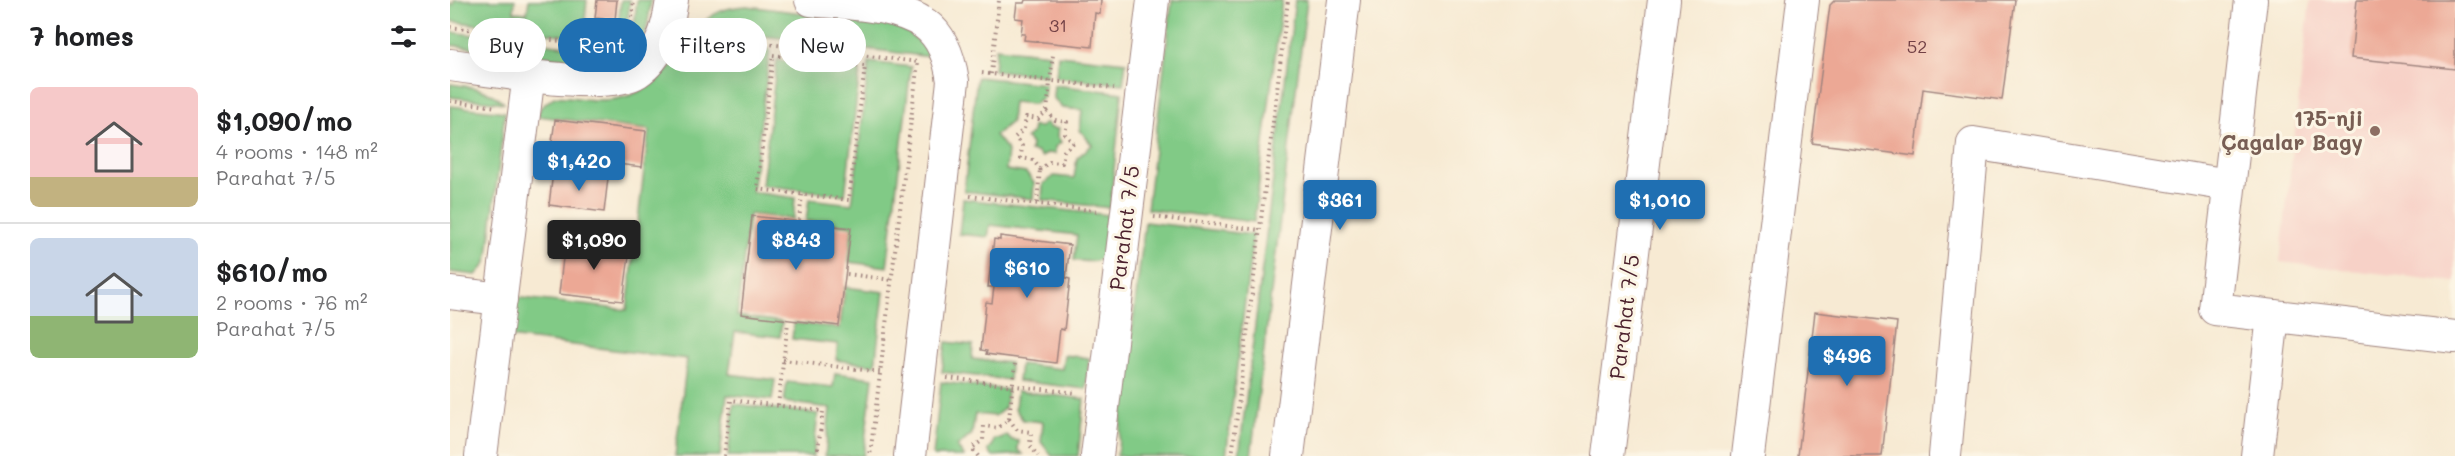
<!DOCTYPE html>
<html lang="en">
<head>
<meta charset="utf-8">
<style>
	body { margin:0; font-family:Mali,sans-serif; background:#f6f6f6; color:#202124; height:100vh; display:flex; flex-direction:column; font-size:22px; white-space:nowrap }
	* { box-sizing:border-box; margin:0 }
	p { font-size:20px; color:#757577 }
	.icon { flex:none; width:33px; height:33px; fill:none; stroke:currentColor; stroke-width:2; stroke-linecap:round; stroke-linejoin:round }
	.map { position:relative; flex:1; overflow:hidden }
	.side { display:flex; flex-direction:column; background:#fff; width:450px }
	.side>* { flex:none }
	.top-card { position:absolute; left:18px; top:18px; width:570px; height:54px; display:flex; gap:12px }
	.price { position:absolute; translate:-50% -51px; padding:0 14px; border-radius:6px; background:#1f6fb2; color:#fff; font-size:20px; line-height:39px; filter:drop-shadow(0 2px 3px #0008) }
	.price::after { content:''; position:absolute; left:50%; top:36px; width:18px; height:14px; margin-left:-9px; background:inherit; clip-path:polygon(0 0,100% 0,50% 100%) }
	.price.selected { background:#222; color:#fff }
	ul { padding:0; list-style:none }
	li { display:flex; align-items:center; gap:18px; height:150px; padding:0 30px }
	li+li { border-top:2px solid #e0e0e0 }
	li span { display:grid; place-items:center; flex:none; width:168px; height:120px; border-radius:9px; color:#555 }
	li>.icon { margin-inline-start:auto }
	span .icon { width:72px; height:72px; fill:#fffc; stroke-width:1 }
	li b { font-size:26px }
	h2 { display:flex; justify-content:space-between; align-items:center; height:72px; padding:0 30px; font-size:26px }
	.chip { padding:0 21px; border-radius:27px; background:#fff; box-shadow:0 6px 24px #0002; font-size:21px; line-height:54px }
	.chip.selected { background:#1f6fb2; color:#fff }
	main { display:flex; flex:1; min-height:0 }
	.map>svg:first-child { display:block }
</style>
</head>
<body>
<main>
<section class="side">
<h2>7 homes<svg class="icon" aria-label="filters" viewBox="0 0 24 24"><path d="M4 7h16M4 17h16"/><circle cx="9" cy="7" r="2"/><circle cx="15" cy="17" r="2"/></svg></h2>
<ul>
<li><span style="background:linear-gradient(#f6c9c9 75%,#c2b280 0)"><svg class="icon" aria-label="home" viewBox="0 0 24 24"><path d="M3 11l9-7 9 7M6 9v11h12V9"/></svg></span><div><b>$1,090/mo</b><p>4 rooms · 148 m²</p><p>Parahat 7/5</p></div></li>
<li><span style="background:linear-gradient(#c9d6e8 65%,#8fb573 0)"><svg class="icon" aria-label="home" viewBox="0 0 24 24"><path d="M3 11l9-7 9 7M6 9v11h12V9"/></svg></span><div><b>$610/mo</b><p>2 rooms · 76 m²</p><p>Parahat 7/5</p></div></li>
</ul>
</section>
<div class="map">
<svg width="2005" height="456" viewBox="0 0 2005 456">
	<rect width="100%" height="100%" fill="#fcf5e5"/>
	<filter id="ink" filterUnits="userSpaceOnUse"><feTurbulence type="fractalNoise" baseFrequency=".0167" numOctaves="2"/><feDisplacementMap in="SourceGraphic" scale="12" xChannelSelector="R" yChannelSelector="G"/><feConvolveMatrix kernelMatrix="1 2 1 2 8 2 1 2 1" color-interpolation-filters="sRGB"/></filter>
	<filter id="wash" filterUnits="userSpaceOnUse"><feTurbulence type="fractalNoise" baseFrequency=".008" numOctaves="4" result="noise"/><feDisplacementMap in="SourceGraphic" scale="24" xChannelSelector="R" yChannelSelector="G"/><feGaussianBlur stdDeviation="1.35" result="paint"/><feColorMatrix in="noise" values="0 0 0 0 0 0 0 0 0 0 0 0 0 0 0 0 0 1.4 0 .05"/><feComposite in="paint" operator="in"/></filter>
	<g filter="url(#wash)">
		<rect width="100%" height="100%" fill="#f7ead3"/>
		<!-- built -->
		<polygon fill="#f7d1c7" points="1860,0 2005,0 2005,282 1830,262"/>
		<!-- green -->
		<g fill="#81ca86" stroke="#667458" stroke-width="1.5">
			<polygon points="4,0 65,0 64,12 77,13 79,0 137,0 135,20 168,25 171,0 180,0 175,43 0,21 0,4 4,5"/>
			<path d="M187 0H201C196 41 193 62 145 63L0 45V32L181 54Z"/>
			<polygon points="722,0 832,0 804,222 697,209"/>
			<polygon points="845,0 857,0 801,456 789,456"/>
			<path d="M297 6 367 15 363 42 248 28C262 12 277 7 297 6Z"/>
			<path d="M381 16C422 22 457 18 481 57L378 44Z"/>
			<path d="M240 40 320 50 302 192 345 198 343 219 299 214 287 316 332 322 330 337 285 332 279 374 325 380 322 400 277 395 270 456H225L237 359 59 337 64 297 177 310 199 130 87 116 91 107 104 97C118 95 132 100 146 100 190 102 219 76 240 40Z"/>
			<polygon points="546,48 599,54 596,76 544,70"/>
			<polygon points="608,55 676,62 673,84 606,77"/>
			<polygon points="327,60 410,70 395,195 312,185"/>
			<polygon points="419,62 461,67 437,267 399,262 402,226 356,221 359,199 402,204"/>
			<polygon points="527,77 595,84 594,96 584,104 563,102 561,122 545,135 558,151 556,170 576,173 584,183 583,199 514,191"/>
			<path d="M0 84C21 87 38 88 54 103L0 97Z"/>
			<polygon points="604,85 672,93 660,208 592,200 593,184 604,176 624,178 627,158 642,145 630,130 632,110 612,108 603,97"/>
			<polygon points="0,106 55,112 38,256 35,265 26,275 0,272"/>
			<polygon points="596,123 600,128 608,129 607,136 611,142 605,147 605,154 597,153 592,157 587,152 580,151 581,144 576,138 582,133 583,126 590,127"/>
			<path d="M513 199 658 215 654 254C648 265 635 261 624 260L627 235 540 225 538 237 509 234Z"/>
			<polygon points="695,222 803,235 776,456 667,456"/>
			<polygon points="395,287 434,292 425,365 386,360 388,344 342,339 344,323 390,328"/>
			<polygon points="496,342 523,345 522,359 560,363 559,380 492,372"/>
			<polygon points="614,355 639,358 636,389 568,381 570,364 612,369"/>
			<polygon points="385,373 423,378 413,456 375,456 380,408 334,402 337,382 383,387"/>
			<polygon points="491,382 557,390 555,408 545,416 525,414 522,434 507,447 514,456 483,456"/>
			<polygon points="567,391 634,399 628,456 602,456 591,442 593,422 573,420 565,409"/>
			<polygon points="284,404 368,414 363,456 278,456"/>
			<polygon points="557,435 562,440 569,441 568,449 573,454 542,456 538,450 543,445 544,439 551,439"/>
		</g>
		<g id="blocks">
			<!-- building -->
			<g fill="#eca895">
				<polygon points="147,0 167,0 165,20 145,18"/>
				<polygon points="575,0 651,0 650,14 645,13 642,47 574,40 575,34 571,34 573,19 565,18 567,3 574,3"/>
				<polygon points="1385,0 1565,0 1552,100 1473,89 1465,156 1362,143 1380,5"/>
				<polygon points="1907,0 2005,0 2005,69 1901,58"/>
				<polygon points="105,120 196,131 192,167 100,156"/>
				<polygon points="103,172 158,178 154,212 99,205"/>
				<polygon points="302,216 401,228 389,326 291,314"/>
				<polygon points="550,236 620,245 616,278 620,279 614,330 610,329 606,363 536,354 537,351 531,350 536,302 542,303 544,287 538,287 544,239 550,240"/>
				<polygon points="115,240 180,248 173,301 109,294"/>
				<polygon points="1365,312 1447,322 1432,456 1348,456"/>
			</g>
		</g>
	</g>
	<g filter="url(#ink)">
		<use href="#blocks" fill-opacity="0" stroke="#a0847f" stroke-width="1.5"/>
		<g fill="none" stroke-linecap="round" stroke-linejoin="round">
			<defs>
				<g id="minor">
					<path d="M361 0C397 4 444 3 475 24 493 37 500 61 503 81L460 456"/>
					<polyline points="1801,0 1765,309 2005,337"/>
					<path d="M0 65C40 70 156 92 187 72 211 56 218 27 222 0"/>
					<polyline points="0,293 51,299"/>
					<polyline points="31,456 79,74"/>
					<polyline points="647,456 703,0"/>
					<polyline points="838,456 894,0"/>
					<polyline points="1158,456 1214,0"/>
					<polyline points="1298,456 1353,0"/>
					<polyline points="1495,456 1523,143 1779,185"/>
					<polyline points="1807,456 1823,316"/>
				</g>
			</defs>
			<!-- minor casing -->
			<use href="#minor" stroke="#a0847f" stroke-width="34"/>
			<!-- path -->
			<g stroke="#a0847f" stroke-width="4" stroke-dasharray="1.5 4.5" stroke-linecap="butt">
				<polyline points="0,27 159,47"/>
				<polyline points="180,35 184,0"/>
				<polyline points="244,35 468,62 420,456"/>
				<polygon points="323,55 415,66 399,200 307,189"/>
				<polyline points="368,61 372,29"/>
				<polyline points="532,73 664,88"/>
				<polyline points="541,74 549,0"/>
				<polyline points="0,101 47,107"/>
				<polygon points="597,111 605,120 617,122 615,134 623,143 614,151 612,163 600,162 590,169 583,160 571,158 572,146 565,137 574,129 576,117 588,119"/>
				<polyline points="597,111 603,54"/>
				<polyline points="520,196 649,211"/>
				<polyline points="587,203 590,169"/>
				<polyline points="704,217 810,230"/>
				<polyline points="349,220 352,195"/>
				<polyline points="397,274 442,280"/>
				<polyline points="333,360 430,372"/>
				<polyline points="497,378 627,393"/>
				<polyline points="328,405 338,322"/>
				<polyline points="559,419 565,364"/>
				<polyline points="274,456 281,400 373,411 367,456"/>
				<polyline points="528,456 522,448 533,440 534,426 548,428 559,419 567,430 581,432 580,445 588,456"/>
				<polyline points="782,456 838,0"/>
			</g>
			<!-- minor -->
			<use href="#minor" stroke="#fff" stroke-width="32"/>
		</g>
	</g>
	<!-- markers -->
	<circle fill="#8d6e63" stroke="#fcf5e5" stroke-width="2" cx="1925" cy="131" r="6"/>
	<g text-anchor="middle" stroke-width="6" stroke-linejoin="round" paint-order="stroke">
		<!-- number labels -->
		<g font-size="18" fill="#724146">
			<text x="608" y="32">31</text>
			<text x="1467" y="53">52</text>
		</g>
		<!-- education labels -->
		<g font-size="21" font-weight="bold" fill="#785e54" stroke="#fcf5e5" text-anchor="end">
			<text x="1913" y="126">175-nji<tspan x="1913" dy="24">Çagalar Bagy</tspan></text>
		</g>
		<!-- street labels -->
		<g font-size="21" fill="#4a1f2b" stroke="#fcf5e5">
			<text transform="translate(675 228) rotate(-83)" y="7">Parahat 7/5</text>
			<text transform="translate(1175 317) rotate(-83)" y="7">Parahat 7/5</text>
		</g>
	</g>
</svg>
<b class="price" style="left:129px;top:192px">$1,420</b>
<b class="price" style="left:890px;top:231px">$361</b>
<b class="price" style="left:1210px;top:231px">$1,010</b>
<b class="price selected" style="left:144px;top:271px">$1,090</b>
<b class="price" style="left:346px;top:271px">$843</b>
<b class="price" style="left:577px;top:299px">$610</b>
<b class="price" style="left:1397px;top:387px">$496</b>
<div class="top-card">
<a class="chip">Buy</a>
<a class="chip selected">Rent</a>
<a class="chip">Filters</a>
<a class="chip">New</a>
</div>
</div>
</main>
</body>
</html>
